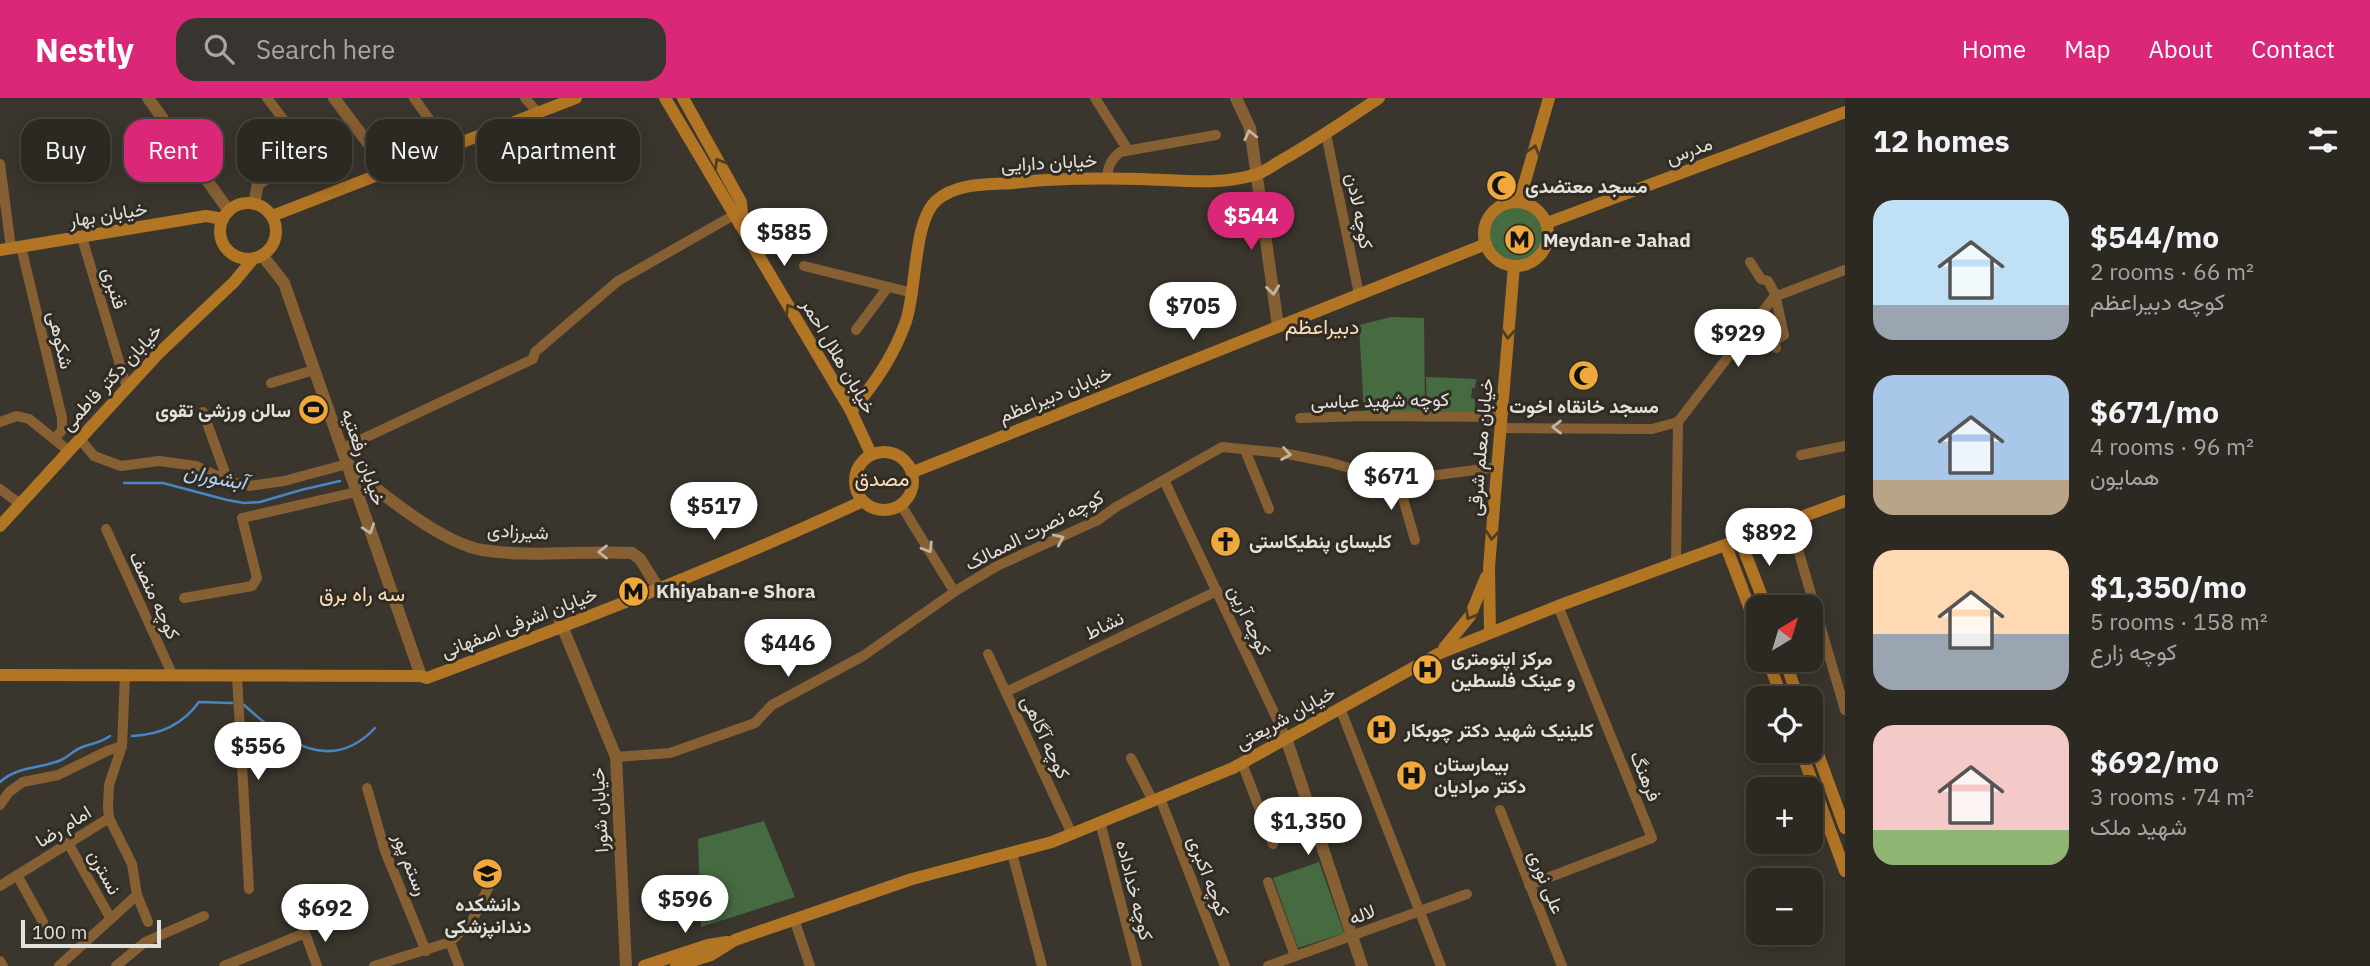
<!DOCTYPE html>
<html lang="en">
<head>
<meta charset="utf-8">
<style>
	body { margin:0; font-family:"IBM Plex Sans",Vazirmatn,sans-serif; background:#38342f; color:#f1f3f6; height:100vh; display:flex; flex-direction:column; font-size:26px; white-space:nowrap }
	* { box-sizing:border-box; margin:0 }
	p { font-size:23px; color:#a6a6a5 }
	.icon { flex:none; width:38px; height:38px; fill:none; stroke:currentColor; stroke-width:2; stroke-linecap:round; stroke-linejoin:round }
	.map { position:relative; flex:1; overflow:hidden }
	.drawer { display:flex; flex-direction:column; background:#2c2822; width:525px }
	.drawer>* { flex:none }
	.banner { position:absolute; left:21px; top:21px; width:665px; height:63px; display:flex; gap:14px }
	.needle { width:46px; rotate:38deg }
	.controls { position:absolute; left:1746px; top:497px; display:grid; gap:14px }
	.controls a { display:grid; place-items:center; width:77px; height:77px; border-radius:14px; background:#2c2822; box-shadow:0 4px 18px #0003,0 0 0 2px #484440; font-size:35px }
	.scale { position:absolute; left:21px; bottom:18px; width:140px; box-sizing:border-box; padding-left:7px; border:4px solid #e3e1dc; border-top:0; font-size:19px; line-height:24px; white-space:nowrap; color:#e3e1dc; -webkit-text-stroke:5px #302c24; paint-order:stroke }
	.price { position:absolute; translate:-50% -60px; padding:0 16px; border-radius:24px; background:#fff; color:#222; font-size:23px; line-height:46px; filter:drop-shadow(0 2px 4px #0008) }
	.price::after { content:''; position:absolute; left:50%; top:42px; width:21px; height:16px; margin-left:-10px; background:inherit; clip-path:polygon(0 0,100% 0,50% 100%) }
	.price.selected { background:#db2777; color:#fff }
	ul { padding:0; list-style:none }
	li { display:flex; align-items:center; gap:21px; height:175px; padding:0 28px }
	li span { display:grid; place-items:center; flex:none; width:196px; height:140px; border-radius:21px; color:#555 }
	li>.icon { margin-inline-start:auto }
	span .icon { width:84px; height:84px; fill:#fffc; stroke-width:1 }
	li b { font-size:30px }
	h2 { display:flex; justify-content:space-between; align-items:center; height:84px; padding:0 28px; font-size:30px }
	.pill { padding:0 24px; border-radius:21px; background:#2c2822; box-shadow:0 4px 18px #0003,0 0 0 2px #484440; font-size:24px; line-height:63px }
	.pill.selected { background:#db2777; color:#fff }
	header { display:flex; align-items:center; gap:42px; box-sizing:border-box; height:98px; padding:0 35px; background:#db2777; color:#fff }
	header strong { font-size:33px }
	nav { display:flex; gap:38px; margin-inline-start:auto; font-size:24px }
	.search { width:490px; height:63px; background:#38342f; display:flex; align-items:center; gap:18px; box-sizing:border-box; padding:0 24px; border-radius:21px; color:#a6a6a5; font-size:26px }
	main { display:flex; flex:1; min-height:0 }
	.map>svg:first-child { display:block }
</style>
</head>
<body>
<header>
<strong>Nestly</strong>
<div class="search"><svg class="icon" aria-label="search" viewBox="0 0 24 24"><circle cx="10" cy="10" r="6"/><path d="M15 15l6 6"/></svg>Search here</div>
<nav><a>Home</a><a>Map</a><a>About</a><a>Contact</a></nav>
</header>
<main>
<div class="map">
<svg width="1845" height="868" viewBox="0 0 1845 868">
	<rect width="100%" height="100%" fill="#3a362e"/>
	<!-- green -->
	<g fill="#466b40">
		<circle cx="1517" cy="136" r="28"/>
		<polygon points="1391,219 1424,220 1425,315 1364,314 1359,227"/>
		<polygon points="1426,279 1476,281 1475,290 1472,290 1471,300 1475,301 1475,316 1427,315"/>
		<polygon points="764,723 795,799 701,829 698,741"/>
		<polygon points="1319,764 1344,835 1298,850 1273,780"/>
	</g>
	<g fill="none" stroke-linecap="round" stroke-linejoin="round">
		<!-- stream -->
		<g stroke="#4786c5" stroke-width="2.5">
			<polyline points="124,385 163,385 227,402 244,405 260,404 301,392 340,383"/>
			<path d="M244 607C283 642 330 678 375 630"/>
			<path d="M132 638C159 637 183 626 199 604L232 605"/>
			<path d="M0 684C17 668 41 671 61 662 68 659 73 653 80 650 91 645 99 646 110 638"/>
		</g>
		<!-- minor -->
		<g stroke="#866033" stroke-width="10">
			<polyline points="267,0 308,54"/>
			<polyline points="414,0 449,49"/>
			<polyline points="525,0 538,15"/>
			<polyline points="1095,0 1128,52"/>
			<polyline points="1326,36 1359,196"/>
			<polyline points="0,66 11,150"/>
			<path d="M1107 80C1108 68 1111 62 1120 54L1216 37"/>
			<polyline points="82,140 127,290"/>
			<polyline points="21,149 62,320 62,332 55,341"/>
			<polyline points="1750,164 1761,181 1768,183 1775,196 1784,237 1774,243 1776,250"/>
			<polyline points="804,168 913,195"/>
			<polyline points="1774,199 1845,172"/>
			<polyline points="856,232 888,189"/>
			<polyline points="271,285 314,272"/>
			<polyline points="203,314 228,383 249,388 284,383 347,366"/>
			<polyline points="1300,320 1363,318 1502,319"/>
			<polyline points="0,324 17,318 29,321 69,353"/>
			<polyline points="1501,330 1652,331 1678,324 1774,199"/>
			<polyline points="80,341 94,358 121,368 159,363 196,368 228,383"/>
			<polyline points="341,351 533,261 535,254 618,183 734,117"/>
			<polyline points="1245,352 1269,411"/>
			<polyline points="1801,357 1845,348"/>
			<polyline points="1401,379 1404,404 1415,442"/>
			<polyline points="1164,382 1286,640"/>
			<polyline points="0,391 20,406"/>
			<polyline points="901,407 954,493"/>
			<polyline points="1790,424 1845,612"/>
			<polyline points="106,431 173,578"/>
			<polyline points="1676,465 1678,324"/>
			<polyline points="184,500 252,488 257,480 242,420 356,394"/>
			<polyline points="988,556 1072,736"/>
			<polyline points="125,578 122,648 109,687 108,709 109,720 132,766 137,797 148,824"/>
			<polyline points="237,578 249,791"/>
			<polyline points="1006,594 1217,493"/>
			<polyline points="1340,610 1441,868"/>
			<polyline points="616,659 670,655 755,625 772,607 863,558 957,492 997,468 1098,422 1116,409 1222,349 1283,355 1328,364 1364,374 1414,380 1498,369"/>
			<polyline points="1131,660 1153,703"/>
			<polyline points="1242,665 1273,746"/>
			<polyline points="367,690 385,753 426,853"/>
			<polyline points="1160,700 1225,868"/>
			<polyline points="0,707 9,694 23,684 58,677 107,653 122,648"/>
			<polyline points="1500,712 1562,868"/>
			<polyline points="1100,724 1137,868"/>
			<polyline points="68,745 111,821"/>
			<polyline points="1012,755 1042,868"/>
			<polyline points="17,777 43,824"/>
			<polyline points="1268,784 1295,858"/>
			<polyline points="1529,787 1652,740 1558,508"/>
			<polyline points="0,788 109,720"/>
			<polyline points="794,821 810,868"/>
			<polyline points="450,844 459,868"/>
			<polyline points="0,863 3,868"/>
			<polyline points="59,868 137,797"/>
			<polyline points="116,868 145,844 204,818"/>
			<polyline points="224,868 305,835 317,868"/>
			<polyline points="374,868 450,844 472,823 489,788"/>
			<polyline points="1268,868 1467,796"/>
		</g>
		<!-- tertiary -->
		<g stroke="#866033" stroke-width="12">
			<polyline points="148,0 229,113"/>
			<polyline points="334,0 389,73"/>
			<polyline points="1236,0 1250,30 1278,228"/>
			<polyline points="254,106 258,86 308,54"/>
			<polyline points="262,157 284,185 421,578"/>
			<path d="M348 366C378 394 442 445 482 452 531 460 582 452 632 455L640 461 655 485"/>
			<polyline points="560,523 616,659 626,868"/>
			<polyline points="1286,640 1362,868"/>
		</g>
		<!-- secondary -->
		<g stroke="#b27524" stroke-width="12">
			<polyline points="665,0 851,313 871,356"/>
			<polyline points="683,0 741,104 742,115 740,127"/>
			<circle cx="1516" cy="136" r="32"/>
			<polyline points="1519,104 1549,0"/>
			<circle cx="248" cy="133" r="28"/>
			<polyline points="272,118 576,0"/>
			<polyline points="1547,125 1845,14"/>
			<polyline points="0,152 206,118 223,121"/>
			<path d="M851 313C875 286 894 258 906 223 917 191 913 122 937 102 958 84 988 87 1013 85 1056 80 1098 80 1141 81 1178 82 1220 88 1257 76 1268 72 1279 63 1289 58 1320 40 1349 20 1379 0"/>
			<circle cx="884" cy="383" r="29"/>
			<polyline points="913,374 1486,146"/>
			<polyline points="0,428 158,256 234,184 253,161"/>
			<polyline points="1740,442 1766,509"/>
			<polyline points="1726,448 1759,535"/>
			<polyline points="1490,534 1489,469 1514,168"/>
			<polyline points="1444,550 1470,518 1486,479"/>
			<polyline points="1768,562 1782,600"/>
			<polyline points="1785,562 1798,600"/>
			<path d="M0 577 421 578 427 580C573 525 721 469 863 403"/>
			<polyline points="1811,637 1845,730"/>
			<polyline points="1801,653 1845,773"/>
			<polyline points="644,868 708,847 727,844"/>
			<polyline points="676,868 711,857 735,842 749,837 912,781 1052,744 1233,670 1438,556 1558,508 1845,403"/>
		</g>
	</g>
	<!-- one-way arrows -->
	<defs><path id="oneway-chevron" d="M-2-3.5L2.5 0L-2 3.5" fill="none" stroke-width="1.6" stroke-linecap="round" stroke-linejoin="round" transform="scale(1.75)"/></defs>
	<g stroke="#c2b4a1">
		<use href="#oneway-chevron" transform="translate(1250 37) rotate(-103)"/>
		<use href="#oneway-chevron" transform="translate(1273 192) rotate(83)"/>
		<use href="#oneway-chevron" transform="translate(1557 329) rotate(180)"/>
		<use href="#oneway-chevron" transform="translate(1286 356) rotate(9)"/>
		<use href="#oneway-chevron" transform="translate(369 431) rotate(71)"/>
		<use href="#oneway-chevron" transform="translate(1059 441) rotate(-24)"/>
		<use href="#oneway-chevron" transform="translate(928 450) rotate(58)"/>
		<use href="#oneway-chevron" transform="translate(603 454) rotate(180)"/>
	</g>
	<g stroke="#503e24">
		<use href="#oneway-chevron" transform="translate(1534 52) rotate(-74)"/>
		<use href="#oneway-chevron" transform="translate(719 65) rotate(-120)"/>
		<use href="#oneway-chevron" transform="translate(790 211) rotate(-121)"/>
		<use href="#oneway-chevron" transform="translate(1508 236) rotate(95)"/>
		<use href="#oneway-chevron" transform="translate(1492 437) rotate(95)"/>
		<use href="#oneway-chevron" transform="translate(1470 517) rotate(119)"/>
	</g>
	<!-- icons -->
	<defs>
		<symbol id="mosque-disc" viewBox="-11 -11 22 22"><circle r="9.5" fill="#eea83c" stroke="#302c24"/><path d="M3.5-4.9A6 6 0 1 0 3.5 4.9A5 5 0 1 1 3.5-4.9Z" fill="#111"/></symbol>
		<symbol id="metro-disc" viewBox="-11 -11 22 22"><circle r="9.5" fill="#eea83c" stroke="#302c24"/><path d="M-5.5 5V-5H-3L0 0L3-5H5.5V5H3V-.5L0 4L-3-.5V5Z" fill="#111"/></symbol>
		<symbol id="stadium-disc" viewBox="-11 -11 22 22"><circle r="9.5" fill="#eea83c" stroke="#302c24"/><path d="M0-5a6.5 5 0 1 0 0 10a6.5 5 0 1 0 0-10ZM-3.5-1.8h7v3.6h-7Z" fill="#111"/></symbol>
		<symbol id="church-disc" viewBox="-11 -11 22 22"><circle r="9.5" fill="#eea83c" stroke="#302c24"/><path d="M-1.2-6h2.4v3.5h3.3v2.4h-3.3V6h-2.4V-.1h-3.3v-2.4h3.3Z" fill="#111"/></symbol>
		<symbol id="hospital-disc" viewBox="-11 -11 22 22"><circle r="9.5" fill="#eea83c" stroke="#302c24"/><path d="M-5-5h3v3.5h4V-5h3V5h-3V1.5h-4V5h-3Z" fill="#111"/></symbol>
		<symbol id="university-disc" viewBox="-11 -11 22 22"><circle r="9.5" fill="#eea83c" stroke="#302c24"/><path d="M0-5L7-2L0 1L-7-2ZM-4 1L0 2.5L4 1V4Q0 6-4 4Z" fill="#111"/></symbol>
	</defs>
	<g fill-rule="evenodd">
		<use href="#mosque-disc" x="1484" y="70" width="35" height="35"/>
		<use href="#metro-disc" x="1502" y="124" width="35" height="35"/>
		<use href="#mosque-disc" x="1566" y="260" width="35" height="35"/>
		<use href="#stadium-disc" x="296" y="294" width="35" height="35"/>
		<use href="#church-disc" x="1208" y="426" width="35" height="35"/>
		<use href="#metro-disc" x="616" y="476" width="35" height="35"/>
		<use href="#hospital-disc" x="1410" y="554" width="35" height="35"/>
		<use href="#hospital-disc" x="1364" y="614" width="35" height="35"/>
		<use href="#hospital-disc" x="1394" y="660" width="35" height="35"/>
		<use href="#university-disc" x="470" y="758" width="35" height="35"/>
	</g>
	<g text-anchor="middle" stroke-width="6" stroke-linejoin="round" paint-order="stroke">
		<!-- street labels -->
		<g font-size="19" fill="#e3e1dc" stroke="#302c24">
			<text transform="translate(1689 52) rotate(-20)" y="7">مدرس</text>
			<text transform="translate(1049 64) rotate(-3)" y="7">خیابان دارایی</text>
			<text transform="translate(1360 113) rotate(79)" y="7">کوچه لادن</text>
			<text transform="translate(108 116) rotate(-9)" y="7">خیابان بهار</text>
			<text transform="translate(115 190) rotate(73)" y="7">قنبری</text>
			<text transform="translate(61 242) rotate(77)" y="7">شکوهی</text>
			<text transform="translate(839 258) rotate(60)" y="7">خیابان هلال احمر</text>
			<text transform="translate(111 279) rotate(-47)" y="7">خیابان دکتر فاطمی</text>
			<text transform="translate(1055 296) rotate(-22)" y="7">خیابان دبیراعظم</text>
			<text transform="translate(1380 302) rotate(-1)" y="7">کوچه شهید عباسی</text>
			<text transform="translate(1480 349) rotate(-85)" y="7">خیابان معلم شرقی</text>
			<text transform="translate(364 359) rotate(71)" y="7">خیابان رفعتیه</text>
			<text transform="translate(1034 432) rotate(-27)" y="7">کوچه نصرت الممالک</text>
			<text transform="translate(518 433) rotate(3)" y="7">شیرزادی</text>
			<text transform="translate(155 497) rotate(65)" y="7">کوچه منصف</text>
			<text transform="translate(1250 522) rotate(65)" y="7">کوچه آرین</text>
			<text transform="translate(519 524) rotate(-21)" y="7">خیابان اشرفی اصفهانی</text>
			<text transform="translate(1104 527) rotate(-26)" y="7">نشاط</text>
			<text transform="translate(1285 619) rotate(-29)" y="7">خیابان شریعتی</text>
			<text transform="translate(1046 639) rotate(65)" y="7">کوچه آگاهی</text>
			<text transform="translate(1646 678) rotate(68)" y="7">فرهنگ</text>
			<text transform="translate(599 712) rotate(-93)" y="7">خیابان شورا</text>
			<text transform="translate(63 728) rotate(-32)" y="7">امام رضا</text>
			<text transform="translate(411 766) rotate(69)" y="7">رستم پور</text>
			<text transform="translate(105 774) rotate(61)" y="7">نسترن</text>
			<text transform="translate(1209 778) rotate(69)" y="7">کوچه اکبری</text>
			<text transform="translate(1547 784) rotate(68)" y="7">علی نوری</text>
			<text transform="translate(1135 792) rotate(76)" y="7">کوچه خداداده</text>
			<text transform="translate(1362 816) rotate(-20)" y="7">لاله</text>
		</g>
		<!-- poi labels -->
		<g font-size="19" font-weight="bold" fill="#e3e1dc" stroke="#302c24" text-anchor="start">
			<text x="1525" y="95">مسجد معتضدی</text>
			<text x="1543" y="149">Meydan-e Jahad</text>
			<text x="1584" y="315" text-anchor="middle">مسجد خانقاه اخوت</text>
			<text x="291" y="319" text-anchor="end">سالن ورزشی تقوی</text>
			<text x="1249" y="450">کلیسای پنطیکاستی</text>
			<text x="656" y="500">Khiyaban-e Shora</text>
			<text x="1451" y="567">مرکز اپتومتری<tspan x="1451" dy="22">و عینک فلسطین</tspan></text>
			<text x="1404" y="639">کلینیک شهید دکتر چوبکار</text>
			<text x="1434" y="673">بیمارستان<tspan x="1434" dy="22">دکتر مرادیان</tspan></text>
			<text x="488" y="813" text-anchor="middle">دانشکده<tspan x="488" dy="22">دندانپزشکی</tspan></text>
		</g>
		<!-- neighbourhood labels -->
		<g font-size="21" fill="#fbdeb7" stroke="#302c24">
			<text x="1322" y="236">دبیراعظم</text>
			<text x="882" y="388">مصدق</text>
			<text x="362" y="503">سه راه برق</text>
		</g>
		<!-- water labels -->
		<g font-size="21" font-style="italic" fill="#b0d0f1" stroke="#302c24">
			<text transform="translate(215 379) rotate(11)" y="7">آبشوران</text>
		</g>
	</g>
</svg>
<div class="controls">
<a><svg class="needle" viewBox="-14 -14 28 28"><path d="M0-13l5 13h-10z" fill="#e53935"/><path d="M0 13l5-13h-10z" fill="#a6a6a5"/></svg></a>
<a><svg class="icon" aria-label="locate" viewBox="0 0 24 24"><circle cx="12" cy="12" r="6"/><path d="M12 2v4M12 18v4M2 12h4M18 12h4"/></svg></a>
<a>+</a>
<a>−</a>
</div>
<div class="scale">100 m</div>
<b class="price selected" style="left:1251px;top:154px">$544</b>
<b class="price" style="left:784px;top:170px">$585</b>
<b class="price" style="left:1193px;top:244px">$705</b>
<b class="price" style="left:1738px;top:271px">$929</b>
<b class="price" style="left:1391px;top:414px">$671</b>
<b class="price" style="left:714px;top:444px">$517</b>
<b class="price" style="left:1769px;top:470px">$892</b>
<b class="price" style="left:788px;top:581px">$446</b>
<b class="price" style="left:258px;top:684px">$556</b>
<b class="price" style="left:1308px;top:759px">$1,350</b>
<b class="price" style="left:685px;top:837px">$596</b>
<b class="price" style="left:325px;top:846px">$692</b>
<div class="banner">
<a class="pill">Buy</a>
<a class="pill selected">Rent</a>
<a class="pill">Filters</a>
<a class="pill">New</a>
<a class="pill">Apartment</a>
</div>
</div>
<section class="drawer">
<h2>12 homes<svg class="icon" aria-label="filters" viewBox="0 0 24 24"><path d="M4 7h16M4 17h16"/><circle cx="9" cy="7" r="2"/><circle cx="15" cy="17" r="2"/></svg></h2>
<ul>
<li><span style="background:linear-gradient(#bfe0f5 75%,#9aa5b1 0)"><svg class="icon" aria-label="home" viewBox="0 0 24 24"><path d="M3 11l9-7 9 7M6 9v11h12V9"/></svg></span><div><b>$544/mo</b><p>2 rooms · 66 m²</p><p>کوچه دبیراعظم</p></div></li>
<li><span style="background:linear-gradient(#a9c7e8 75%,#b9a48a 0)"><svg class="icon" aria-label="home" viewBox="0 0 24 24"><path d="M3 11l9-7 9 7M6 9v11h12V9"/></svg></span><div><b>$671/mo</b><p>4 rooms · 96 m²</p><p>همایون</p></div></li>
<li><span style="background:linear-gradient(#ffd9b3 60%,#9aa5b1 0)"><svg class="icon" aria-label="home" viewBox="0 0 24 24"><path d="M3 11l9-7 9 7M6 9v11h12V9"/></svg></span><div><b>$1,350/mo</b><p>5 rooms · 158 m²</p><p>کوچه زارع</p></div></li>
<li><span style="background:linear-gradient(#f6c9c9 75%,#8fb573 0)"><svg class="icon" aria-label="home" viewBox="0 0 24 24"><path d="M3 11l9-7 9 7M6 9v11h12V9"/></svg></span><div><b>$692/mo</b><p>3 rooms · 74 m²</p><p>شهید ملک</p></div></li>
</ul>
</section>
</main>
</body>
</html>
